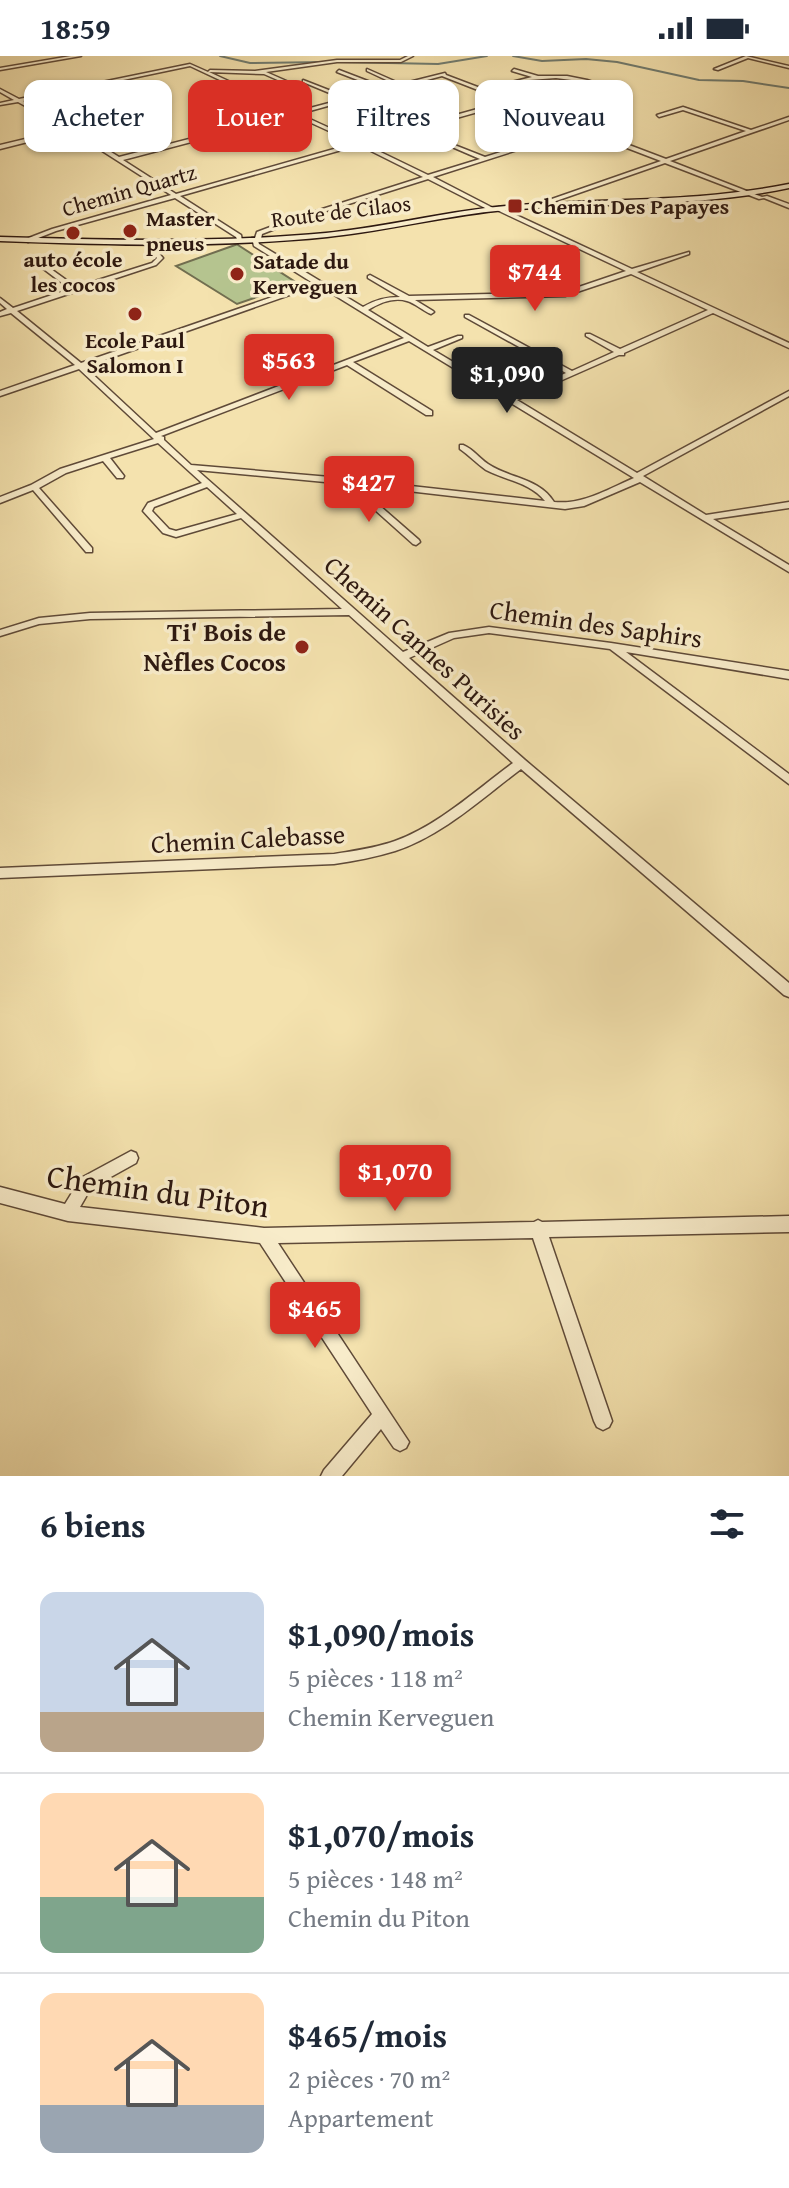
<!DOCTYPE html>
<html lang="fr">
<head>
<meta charset="utf-8">
<style>
	body { margin:0; font-family:"Gentium Book Plus",serif; background:#f2f2f3; color:#1f2937; height:100vh; display:flex; flex-direction:column; font-size:30px; white-space:nowrap }
	* { box-sizing:border-box; margin:0 }
	p { font-size:26px; color:#747a83 }
	.icon { flex:none; width:44px; height:44px; fill:none; stroke:currentColor; stroke-width:2; stroke-linecap:round; stroke-linejoin:round }
	.map { position:relative; height:1420px; overflow:hidden }
	.details { display:flex; flex-direction:column; background:#fff; flex:1 }
	.details>* { flex:none }
	.guide { position:absolute; left:24px; top:24px; width:742px; height:72px; display:flex; gap:16px }
	.price { position:absolute; translate:-50% -68px; padding:0 18px; border-radius:8px; background:#d93025; color:#fff; font-size:26px; line-height:52px; filter:drop-shadow(0 2px 4px #0008) }
	.price::after { content:''; position:absolute; left:50%; top:48px; width:24px; height:18px; margin-left:-12px; background:inherit; clip-path:polygon(0 0,100% 0,50% 100%) }
	.price.current { background:#222; color:#fff }
	ul { padding:0; list-style:none }
	li { display:flex; align-items:center; gap:24px; height:200px; padding:0 40px }
	li+li { border-top:2px solid #e0e1e3 }
	li span { display:grid; place-items:center; flex:none; width:224px; height:160px; border-radius:16px; color:#555 }
	li>.icon { margin-inline-start:auto }
	span .icon { width:96px; height:96px; fill:#fffc; stroke-width:1 }
	li b { font-size:34px }
	h2 { display:flex; justify-content:space-between; align-items:center; height:96px; padding:0 40px; font-size:34px }
	.chip { padding:0 28px; border-radius:16px; background:#fff; box-shadow:0 2px 6px #0004; font-size:28px; line-height:72px }
	.chip.current { background:#d93025; color:#fff }
	.status { display:flex; justify-content:space-between; align-items:center; height:56px; padding:0 40px; background:#fff; direction:ltr }
	.status svg { height:22px; fill:currentColor }
	.map>svg:first-child { display:block }
</style>
</head>
<body>
<div class="status"><b>18:59</b><svg viewBox="0 0 49 12"><path d="M0 12V9h3v3zM5 12V6h3v6zM10 12V3h3v9zM15 12V0h3v12zM26 1h20v11H26zM47 4h2v5h-2z"/></svg></div>
<div class="map">
<svg width="789" height="1420" viewBox="0 0 789 1420">
	<rect width="100%" height="100%" fill="#f4e2ae"/>
	<filter id="stains"><feTurbulence type="fractalNoise" baseFrequency=".0025" numOctaves="4"/><feColorMatrix values="0 0 0 0 .2 0 0 0 0 .09 0 0 0 0 .02 0 0 0 .5 -.17"/></filter>
	<radialGradient id="worn" r=".72"><stop offset=".6" stop-color="#630" stop-opacity="0"/><stop offset="1" stop-color="#630" stop-opacity=".3"/></radialGradient>
	<!-- green -->
	<polygon fill="#b5c48f" stroke="#716e50" stroke-width="2" points="238,188 238,189 297,227 237,248 176,210"/>
	<g fill="none" stroke-linecap="round" stroke-linejoin="round">
		<!-- stream -->
		<g stroke="#707b6f" stroke-width="2">
			<polyline points="220,0 250,7 326,6"/>
			<polyline points="513,0 542,5 586,3 617,6 699,24 743,25 789,32"/>
			<polyline points="339,6 438,8 487,0"/>
		</g>
		<defs>
			<g id="street">
				<polygon points="71,0 81,0 0,14 0,12"/>
				<path d="M408 0H413L401 6H337L266 16 291 27 289 29 264 18 209 16 295 56 344 43 303 26V24L349 42 381 33 337 16 339 14 386 32 397 29 367 15V13L401 28 445 17 446 19 483 33 532 21 512 15 514 13 538 20H567L587 24 619 35 550 59 666 103 746 75 683 54 659 61 657 59 683 51 751 74 789 61V64L670 105 762 141 767 140 789 148V152L764 142 759 143 665 107 553 146 549 151H545L549 144 661 105 580 74 433 121 493 152V154H489L428 123 298 164 262 178 261 183 258 185 259 188 363 251C375 244 385 241 400 241L368 222V220L370 219 409 240 564 236 626 215 497 154 496 153 499 151 632 213 689 196V198L637 216 789 287V292L713 257 624 297V299H619L517 344 637 417 789 335V340L643 420 706 459 789 446V452L713 463 789 509V516L640 426 584 450 565 453 356 429 419 484 420 486 416 489 413 488 346 428 197 414 403 596 449 577 489 571 611 587 789 615V623L626 596 789 718V728L610 593 489 577 454 582 409 602 525 704 789 927V941L784 939 521 713C481 743 443 779 395 795 375 801 355 805 334 808L0 822V812L334 798C354 795 375 792 395 785 439 769 476 734 513 707L349 559 90 563 39 568 0 580V574L39 562 90 557 342 553 241 462 176 481 163 477 143 455 148 447 202 427 158 387 110 402 124 420 123 422H117L103 405 66 417 39 432 92 492V496H86L33 434 0 447V441L31 429 60 413 154 383 79 313 0 340V335L75 309 11 257 0 260V256L7 253 0 247V242L13 252 70 233 33 205V203H37L76 231 152 207 157 202 144 187 149 186 163 202 156 209 17 255 81 307 313 227 254 190 252 182H255L257 176 294 162 423 121 359 89 180 140 241 179 242 185H238L236 181 175 142 56 175 28 186 25 184 26 183 52 173 171 139 71 75 0 93V89L67 73 18 46 0 49V47L14 44 0 36V33L19 43 190 8 208 16 210 14 255 15 337 4H400ZM190 10 290 57 119 101 76 74 116 64V62L72 72 23 45ZM442 20 506 45 427 67 363 41ZM556 22 587 26 613 35 545 57 486 34 529 24ZM358 42 422 69 400 75 340 47ZM510 47 576 72 485 101 429 79V81L480 103 428 119 364 88ZM335 48 395 76 360 86 299 58ZM294 59 355 87 176 138 123 104ZM631 218 708 254 620 293 590 278H586V280L614 296 572 315 469 259H465V261L566 317 512 341 433 294 462 282V280H458L428 291 368 254C379 247 394 241 407 245 415 247 423 255 431 258L434 256 433 255 415 244 565 240ZM318 229 404 282 156 377 85 311ZM409 285 634 422C608 433 583 449 554 446 539 422 511 423 488 408 479 402 473 393 463 389H460V393C469 399 477 408 486 414 507 425 530 426 545 445L330 421 191 409 164 384V381L161 380 347 309 426 359H432V355L353 306ZM207 431 237 458 176 475 169 473 152 455 154 451Z"/>
				<polygon points="746,0 789,10 789,12 748,2 718,14 714,13"/>
				<polygon points="131,1095 136,1097 138,1102 136,1107 91,1132 80,1151 264,1172 534,1166 538,1164 542,1166 789,1160 789,1176 549,1181 612,1365 609,1371 603,1374 597,1371 594,1365 533,1182 278,1187 409,1386 406,1392 400,1395 394,1392 381,1373 342,1420 321,1420 324,1414 372,1358 260,1187 68,1165 0,1147 0,1131 65,1148 81,1122"/>
			</g>
			<path id="secondary" d="M789 128V132C695 152 601 146 506 154 446 159 387 175 327 181 218 192 109 189 0 185V181C109 184 218 187 326 177 387 171 446 155 506 150 601 142 695 147 789 128Z"/>
		</defs>
		<!-- street casing -->
		<use href="#street" stroke="#5f4a38" stroke-width="3"/>
		<!-- secondary casing -->
		<use href="#secondary" stroke="#2d1810" stroke-width="3"/>
		<!-- street -->
		<use href="#street" fill="#f8ecca" fill-rule="evenodd"/>
		<!-- secondary -->
		<use href="#secondary" fill="#f8ecca" fill-rule="evenodd"/>
	</g>
	<!-- markers -->
	<g fill="#8f2418" stroke="#f8ecca" stroke-width="3">
		<rect x="507" y="142" width="16" height="16" rx="4"/>
		<circle cx="130" cy="175" r="8"/>
		<circle cx="73" cy="177" r="8"/>
		<circle cx="237" cy="218" r="8"/>
		<circle cx="135" cy="258" r="8"/>
		<circle cx="302" cy="591" r="8"/>
	</g>
	<g text-anchor="middle" stroke-width="7" stroke-linejoin="round" paint-order="stroke">
		<!-- far-street labels -->
		<g font-size="22" fill="#2d1810" stroke="#f8ecca">
			<text transform="translate(129 134) rotate(-16)" y="8">Chemin Quartz</text>
			<text transform="translate(341 155) rotate(-7)" y="8">Route de Cilaos</text>
		</g>
		<!-- far-poi labels -->
		<g font-size="22" font-weight="bold" fill="#2d1810" stroke="#f8ecca" text-anchor="start">
			<text x="531" y="158">Chemin Des Papayes</text>
			<text x="146" y="170">Master<tspan x="146" dy="25">pneus</tspan></text>
			<text x="73" y="211" text-anchor="middle">auto école<tspan x="73" dy="25">les cocos</tspan></text>
			<text x="253" y="213">Satade du<tspan x="253" dy="25">Kerveguen</tspan></text>
			<text x="135" y="292" text-anchor="middle">Ecole Paul<tspan x="135" dy="25">Salomon I</tspan></text>
		</g>
		<!-- street labels -->
		<g font-size="26" fill="#2d1810" stroke="#f8ecca">
			<text transform="translate(596 568) rotate(8)" y="9">Chemin des Saphirs</text>
			<text transform="translate(425 592) rotate(42)" y="9">Chemin Cannes Purisies</text>
			<text transform="translate(248 783) rotate(-3)" y="9">Chemin Calebasse</text>
		</g>
		<!-- poi labels -->
		<g font-size="26" font-weight="bold" fill="#2d1810" stroke="#f8ecca" text-anchor="end">
			<text x="286" y="585">Ti' Bois de<tspan x="286" dy="30">Nèfles Cocos</tspan></text>
		</g>
		<!-- near-street labels -->
		<g font-size="32" fill="#2d1810" stroke="#f8ecca">
			<text transform="translate(158 1135) rotate(8)" y="11">Chemin du Piton</text>
		</g>
	</g>
	<rect width="100%" height="100%" filter="url(#stains)"/>
	<rect width="100%" height="100%" fill="url(#worn)"/>
</svg>
<b class="price" style="left:535px;top:257px">$744</b>
<b class="price" style="left:289px;top:346px">$563</b>
<b class="price current" style="left:507px;top:359px">$1,090</b>
<b class="price" style="left:369px;top:468px">$427</b>
<b class="price" style="left:395px;top:1157px">$1,070</b>
<b class="price" style="left:315px;top:1294px">$465</b>
<div class="guide">
<a class="chip">Acheter</a>
<a class="chip current">Louer</a>
<a class="chip">Filtres</a>
<a class="chip">Nouveau</a>
</div>
</div>
<section class="details">
<h2>6 biens<svg class="icon" aria-label="filters" viewBox="0 0 24 24"><path d="M4 7h16M4 17h16"/><circle cx="9" cy="7" r="2"/><circle cx="15" cy="17" r="2"/></svg></h2>
<ul>
<li><span style="background:linear-gradient(#c9d6e8 75%,#b9a48a 0)"><svg class="icon" aria-label="home" viewBox="0 0 24 24"><path d="M3 11l9-7 9 7M6 9v11h12V9"/></svg></span><div><b>$1,090/mois</b><p>5 pièces · 118 m²</p><p>Chemin Kerveguen</p></div></li>
<li><span style="background:linear-gradient(#ffd9b3 65%,#7fa58c 0)"><svg class="icon" aria-label="home" viewBox="0 0 24 24"><path d="M3 11l9-7 9 7M6 9v11h12V9"/></svg></span><div><b>$1,070/mois</b><p>5 pièces · 148 m²</p><p>Chemin du Piton</p></div></li>
<li><span style="background:linear-gradient(#ffd9b3 70%,#9aa5b1 0)"><svg class="icon" aria-label="home" viewBox="0 0 24 24"><path d="M3 11l9-7 9 7M6 9v11h12V9"/></svg></span><div><b>$465/mois</b><p>2 pièces · 70 m²</p><p>Appartement</p></div></li>
</ul>
</section>
</body>
</html>
